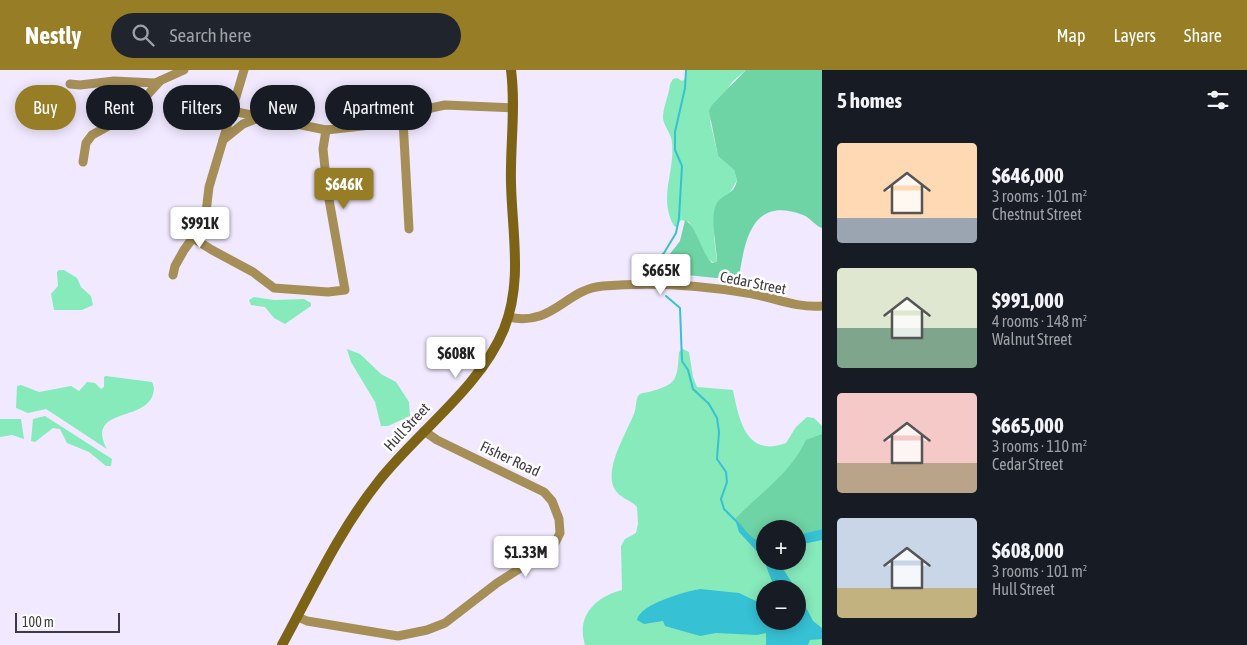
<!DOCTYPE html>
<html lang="en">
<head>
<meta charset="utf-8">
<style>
	body { margin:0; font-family:"Asap Condensed",sans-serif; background:#20242c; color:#f1f3f6; height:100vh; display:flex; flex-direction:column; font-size:19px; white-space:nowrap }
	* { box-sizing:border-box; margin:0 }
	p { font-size:16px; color:#9ea1a6 }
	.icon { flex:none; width:28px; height:28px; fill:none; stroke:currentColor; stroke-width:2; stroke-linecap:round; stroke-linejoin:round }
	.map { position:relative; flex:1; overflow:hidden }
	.sheet { display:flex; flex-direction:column; background:#171b24; width:425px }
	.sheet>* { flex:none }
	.banner { position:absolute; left:15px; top:15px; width:475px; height:45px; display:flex; gap:10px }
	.buttons { position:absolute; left:756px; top:450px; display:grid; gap:10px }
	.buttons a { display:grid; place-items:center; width:50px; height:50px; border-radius:50%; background:#171b24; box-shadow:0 2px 12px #0003; font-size:25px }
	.scale { position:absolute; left:15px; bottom:12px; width:105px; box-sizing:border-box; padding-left:5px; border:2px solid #3d3a42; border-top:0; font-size:14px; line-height:18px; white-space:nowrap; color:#3d3a42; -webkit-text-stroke:4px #fff; paint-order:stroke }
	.price { position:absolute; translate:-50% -42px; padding:0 11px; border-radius:5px; background:#fff; color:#222; font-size:16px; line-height:32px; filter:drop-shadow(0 1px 2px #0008) }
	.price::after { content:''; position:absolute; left:50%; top:30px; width:15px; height:11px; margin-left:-8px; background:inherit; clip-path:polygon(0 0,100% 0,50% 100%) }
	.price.selected { background:#977d25; color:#fff }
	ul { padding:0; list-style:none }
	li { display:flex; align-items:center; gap:15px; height:125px; padding:0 15px }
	li span { display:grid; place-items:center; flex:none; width:140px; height:100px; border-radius:5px; color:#555 }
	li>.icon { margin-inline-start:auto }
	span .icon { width:60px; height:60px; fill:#fffc; stroke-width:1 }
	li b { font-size:21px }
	h2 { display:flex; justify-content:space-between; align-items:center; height:60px; padding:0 15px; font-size:21px }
	.tag { padding:0 18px; border-radius:22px; background:#171b24; box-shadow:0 2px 12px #0003; font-size:18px; line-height:45px }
	.tag.selected { background:#977d25; color:#fff }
	header { display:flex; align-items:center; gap:30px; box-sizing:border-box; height:70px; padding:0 25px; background:#977d25; color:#fff }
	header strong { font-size:24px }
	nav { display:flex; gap:28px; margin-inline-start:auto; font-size:18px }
	.search { width:350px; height:45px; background:#20242c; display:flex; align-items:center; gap:12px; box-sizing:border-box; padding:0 18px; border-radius:28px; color:#9ea1a6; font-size:19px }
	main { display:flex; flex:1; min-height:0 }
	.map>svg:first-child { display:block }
</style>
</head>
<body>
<header>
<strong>Nestly</strong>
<div class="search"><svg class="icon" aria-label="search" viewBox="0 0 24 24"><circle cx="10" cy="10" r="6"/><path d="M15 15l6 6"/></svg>Search here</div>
<nav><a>Map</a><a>Layers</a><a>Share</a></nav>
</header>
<main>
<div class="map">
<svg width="822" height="575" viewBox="0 0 822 575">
	<rect width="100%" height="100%" fill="#f1e9ff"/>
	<!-- green -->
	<g fill="#86eabb" fill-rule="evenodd">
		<path d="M685 0H746L732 12 710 51 718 86 734 100 737 110 728 126 720 129 714 167 717 192 714 193 706 187 689 152 681 150 676 157 674 156C658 127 675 103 672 73 672 64 664 57 663 48 663 37 669 25 670 14L673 9 677 8 682 11 685 9Z"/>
		<polygon points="59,200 64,200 77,208 81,217 91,226 93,235 82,240 54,240 51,224 58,216 57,202"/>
		<polygon points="254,227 274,230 304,229 311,233 311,236 285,254 274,248 265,237 251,235 249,230"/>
		<polygon points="347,279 360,284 381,304 396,312 409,332 410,346 388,356 381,356 375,332 351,292"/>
		<path d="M683 279 689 282 693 307 697 317 733 320C739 350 746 388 786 373L796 357 807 347 814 348 822 356V575H585C576 546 595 527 622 520L621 476 625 469 636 463 638 454 637 437C630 429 620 429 614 418 604 397 628 361 635 341 636 336 636 330 638 326 641 322 645 323 649 322 677 314 677 311 679 282ZM765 459H798V491H765ZM765 519H798V551H765Z"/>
		<path d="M106 306 152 312C155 318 154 321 152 327 141 351 86 339 107 379L46 339 28 343 16 338 17 316 21 315 39 322 71 316 79 321 87 312 95 313 101 319 104 317V307Z"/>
		<polygon points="45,346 112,389 111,396 106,396 89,382 67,373 60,359 53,358 35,372 31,371 33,349"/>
		<polygon points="0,349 21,349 24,369 12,365 0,367"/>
	</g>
	<!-- forest -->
	<g fill="#6ed3a5">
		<path d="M746 0H822V158C815 156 811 148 803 145 753 126 745 168 739 207L736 210 667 203 666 189 680 171 685 150C697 157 701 182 712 193L717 192C717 177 709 146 717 133 723 123 734 126 737 110L734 100 718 86 709 41 712 35Z"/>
		<path d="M822 364V459L798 465V459H765V472H758L748 465 735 449C759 424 791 403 806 370Z"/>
	</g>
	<!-- water -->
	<g fill="#36c1d4">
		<path d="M735 449C746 458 749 471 765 472V491H778L796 519H775L763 488 739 462Z"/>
		<polygon points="822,459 822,470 798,475 798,465"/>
		<path d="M700 519 739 523 758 532 765 533V551H798V522L813 551 822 558V569L810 570 808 575H766V563L757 565 716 563 700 566 665 556 663 551 644 554 637 550C640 534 684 522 700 519Z"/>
	</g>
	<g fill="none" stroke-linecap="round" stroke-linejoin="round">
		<!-- stream -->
		<g stroke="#36c1d4" stroke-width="2">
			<polyline points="652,210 653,192 664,183 676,163 679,148 682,96 675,80 675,62 685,18 686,0"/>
			<polyline points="666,226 680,238 682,291 688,300 693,319 709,334 717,348 719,362 717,389 726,402 727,412 721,429 724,439 736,451"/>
		</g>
		<!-- minor -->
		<g stroke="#a68f57" stroke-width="9">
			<polyline points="70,14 80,15 114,11 155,13 184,0"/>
			<polyline points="232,41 326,60 398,52 431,38 445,35 513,38"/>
			<polyline points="403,50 409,159"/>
			<polyline points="223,70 243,54 261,47"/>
			<polyline points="83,92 86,73 92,65 130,44 160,11"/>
			<polyline points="193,168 212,180 253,202 274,218 328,222 345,220 327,118 323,79 326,60"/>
			<polyline points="173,205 175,196 184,180 205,151 209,117 244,0"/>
			<path d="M508 247C554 257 565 219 603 216 650 212 700 215 747 223 773 227 795 238 822 236"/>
			<polyline points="298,547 307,551 398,566 427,560 445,553 497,513 546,482 555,473 560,463 559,449 552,431 544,422 437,370 424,361"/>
		</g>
		<!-- secondary -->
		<path stroke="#7d6316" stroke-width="10" d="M282 575C312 520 339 461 378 412 417 362 480 318 504 259 523 212 512 162 511 113 510 75 516 38 511 0"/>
	</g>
	<g text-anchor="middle" stroke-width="5" stroke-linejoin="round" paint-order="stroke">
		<!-- street labels -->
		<g font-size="15" fill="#3d3a42" stroke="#fff">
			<text transform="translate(753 213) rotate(11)" y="5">Cedar Street</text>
			<text transform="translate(407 357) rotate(-47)" y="5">Hull Street</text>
			<text transform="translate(510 389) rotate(25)" y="5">Fisher Road</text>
		</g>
	</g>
</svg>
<div class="buttons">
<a>+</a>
<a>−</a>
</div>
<div class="scale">100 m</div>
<b class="price selected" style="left:344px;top:140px">$646K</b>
<b class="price" style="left:200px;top:179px">$991K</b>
<b class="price" style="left:661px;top:226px">$665K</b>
<b class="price" style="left:456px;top:309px">$608K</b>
<b class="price" style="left:526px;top:508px">$1.33M</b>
<div class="banner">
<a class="tag selected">Buy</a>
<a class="tag">Rent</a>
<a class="tag">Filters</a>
<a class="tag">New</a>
<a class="tag">Apartment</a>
</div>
</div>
<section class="sheet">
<h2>5 homes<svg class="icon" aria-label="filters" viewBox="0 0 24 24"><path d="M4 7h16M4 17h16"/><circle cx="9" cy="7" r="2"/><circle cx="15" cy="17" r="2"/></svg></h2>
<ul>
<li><span style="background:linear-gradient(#ffd9b3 75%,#9aa5b1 0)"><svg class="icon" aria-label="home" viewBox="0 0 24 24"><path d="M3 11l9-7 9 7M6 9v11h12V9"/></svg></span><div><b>$646,000</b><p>3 rooms · 101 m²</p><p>Chestnut Street</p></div></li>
<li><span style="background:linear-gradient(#dfe7d0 60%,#7fa58c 0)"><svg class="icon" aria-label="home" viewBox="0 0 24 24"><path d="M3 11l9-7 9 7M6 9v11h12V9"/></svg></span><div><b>$991,000</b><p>4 rooms · 148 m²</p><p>Walnut Street</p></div></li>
<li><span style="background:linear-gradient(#f6c9c9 70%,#b9a48a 0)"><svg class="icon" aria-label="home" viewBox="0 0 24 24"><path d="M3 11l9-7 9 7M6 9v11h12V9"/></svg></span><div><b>$665,000</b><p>3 rooms · 110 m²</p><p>Cedar Street</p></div></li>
<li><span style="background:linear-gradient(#c9d6e8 70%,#c2b280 0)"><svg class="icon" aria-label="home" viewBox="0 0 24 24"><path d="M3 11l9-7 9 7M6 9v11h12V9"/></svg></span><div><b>$608,000</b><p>3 rooms · 101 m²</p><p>Hull Street</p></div></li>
</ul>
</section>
</main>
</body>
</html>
